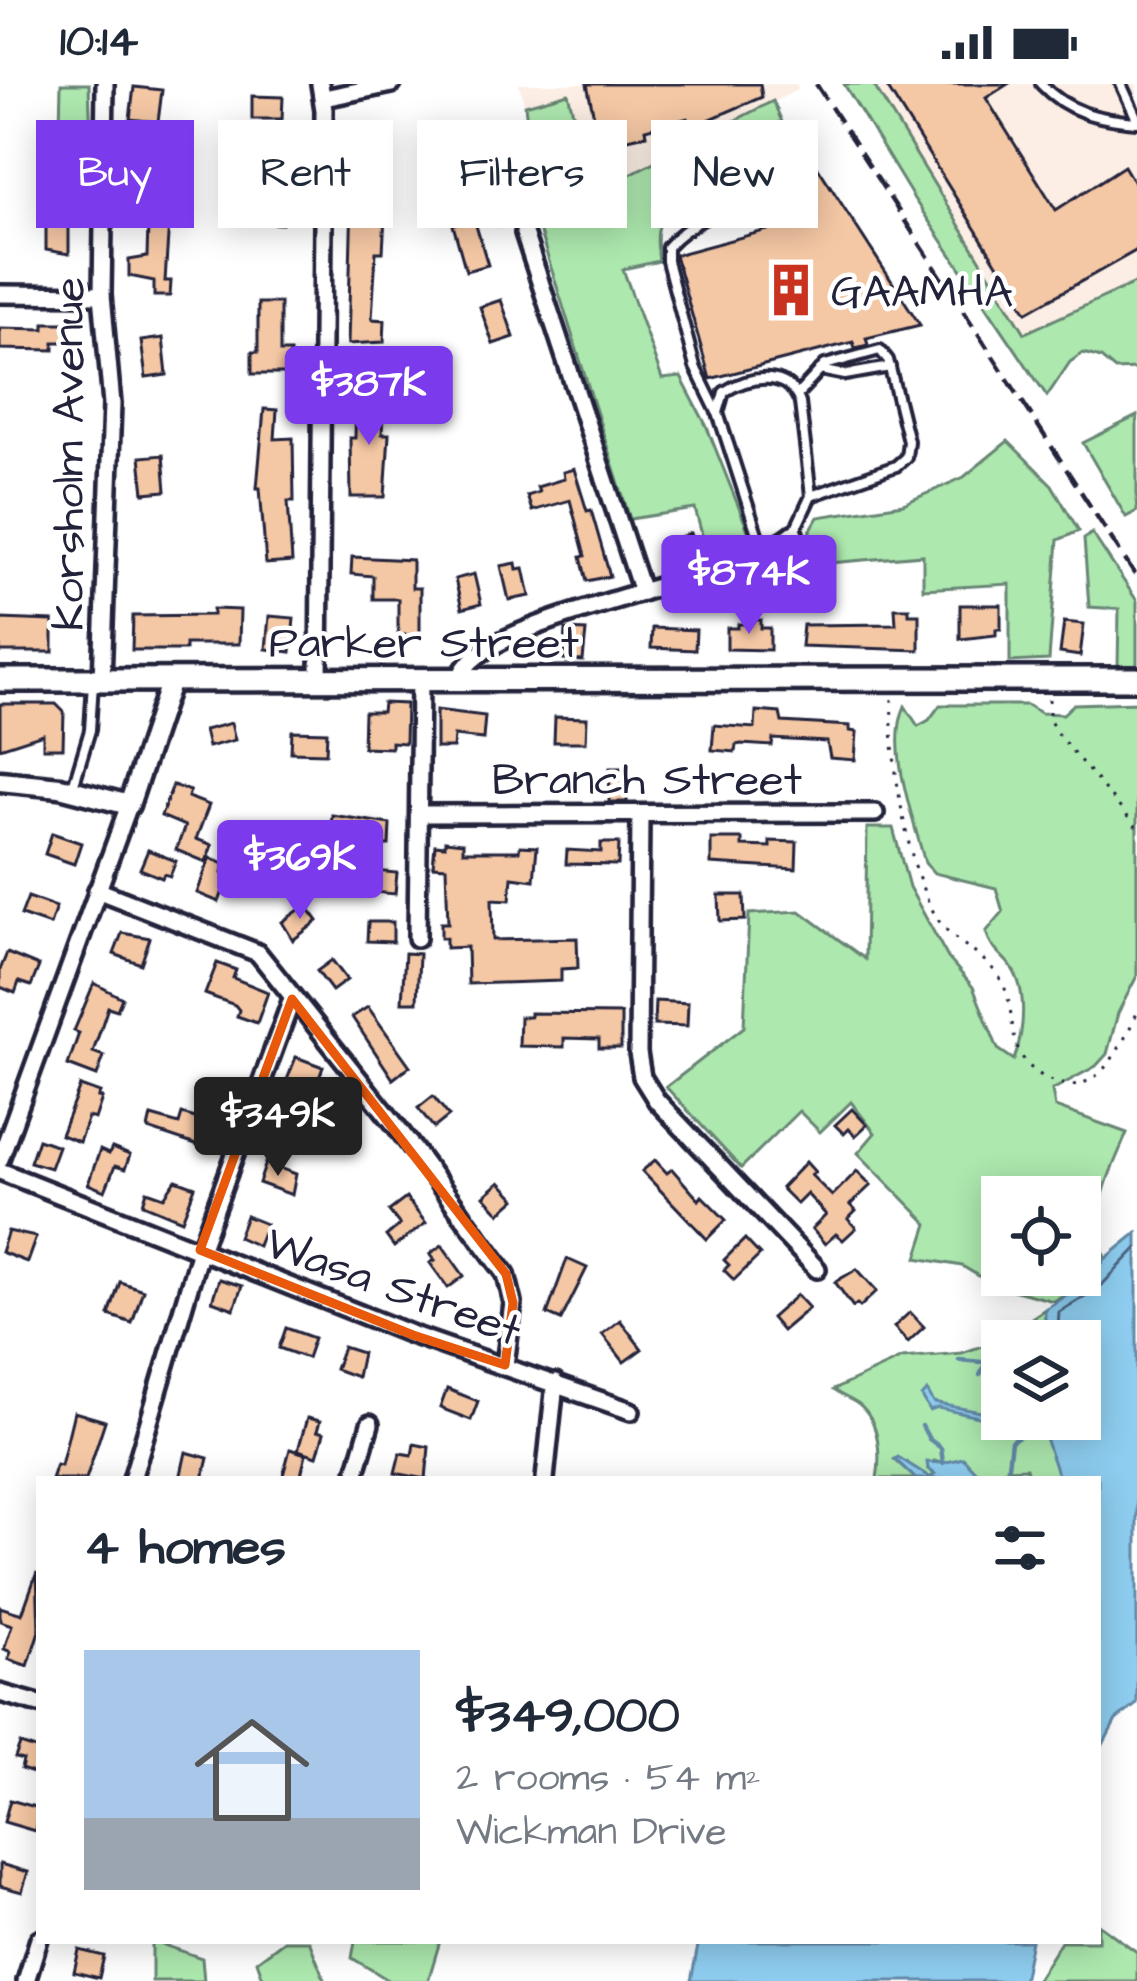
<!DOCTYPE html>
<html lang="en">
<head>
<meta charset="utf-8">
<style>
	body { margin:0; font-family:"Architects Daughter",sans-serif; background:#f6f6f7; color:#1f2937; height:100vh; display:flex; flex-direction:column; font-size:45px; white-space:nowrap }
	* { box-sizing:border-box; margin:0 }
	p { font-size:39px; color:#747a83 }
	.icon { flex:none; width:66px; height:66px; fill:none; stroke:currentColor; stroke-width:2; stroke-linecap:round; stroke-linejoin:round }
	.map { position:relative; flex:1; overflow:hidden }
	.panel { position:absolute; left:36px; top:1392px; width:1065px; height:468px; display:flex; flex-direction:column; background:#fff; border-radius:0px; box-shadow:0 6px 30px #0003 }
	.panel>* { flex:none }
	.guide { position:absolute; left:36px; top:36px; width:1065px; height:108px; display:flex; gap:24px }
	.buttons { position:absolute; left:981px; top:1092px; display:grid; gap:24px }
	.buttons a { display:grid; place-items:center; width:120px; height:120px; border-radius:0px; background:#fff; box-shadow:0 6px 30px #0003; font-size:60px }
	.price { position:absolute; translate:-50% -102px; padding:0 27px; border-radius:12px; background:#7c3aed; color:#fff; font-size:39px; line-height:78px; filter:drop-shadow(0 3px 6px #0008) }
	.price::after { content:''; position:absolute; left:50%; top:72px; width:36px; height:27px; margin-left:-18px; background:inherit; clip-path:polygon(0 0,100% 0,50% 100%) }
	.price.active { background:#222; color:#fff }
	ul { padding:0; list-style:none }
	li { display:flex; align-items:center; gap:36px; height:300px; padding:0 48px }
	li span { display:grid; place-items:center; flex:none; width:336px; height:240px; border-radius:0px; color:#555 }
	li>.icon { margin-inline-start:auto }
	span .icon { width:144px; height:144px; fill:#fffc; stroke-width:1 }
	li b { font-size:51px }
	h2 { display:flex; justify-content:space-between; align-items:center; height:144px; padding:0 48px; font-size:51px }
	.pill { padding:0 42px; border-radius:0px; background:#fff; box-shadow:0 6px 30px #0003; font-size:42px; line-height:108px }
	.pill.active { background:#7c3aed; color:#fff }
	.status { display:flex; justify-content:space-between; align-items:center; height:84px; padding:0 60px; background:#fff; direction:ltr }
	.status svg { height:33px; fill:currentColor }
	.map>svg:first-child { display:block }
</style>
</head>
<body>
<div class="status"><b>10:14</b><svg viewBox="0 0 49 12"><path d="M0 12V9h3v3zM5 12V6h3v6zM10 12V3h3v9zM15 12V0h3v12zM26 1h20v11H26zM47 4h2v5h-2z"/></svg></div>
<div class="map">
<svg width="1137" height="1897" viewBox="0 0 1137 1897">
	<rect width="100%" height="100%" fill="#fff"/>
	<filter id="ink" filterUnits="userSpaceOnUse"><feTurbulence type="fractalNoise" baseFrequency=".00833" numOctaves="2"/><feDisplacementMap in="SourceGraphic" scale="24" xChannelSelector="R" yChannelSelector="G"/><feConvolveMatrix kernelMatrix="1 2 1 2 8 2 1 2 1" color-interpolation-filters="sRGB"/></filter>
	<g filter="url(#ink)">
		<!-- built -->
		<g fill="#fceee4">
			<polygon points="519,0 796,0 799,5 593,110 568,10 525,21"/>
			<polygon points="873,0 1137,0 1137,198 1026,249"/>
		</g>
		<!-- green -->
		<g fill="#ade8ae" stroke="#688574" stroke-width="3" fill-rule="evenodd">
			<polygon points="61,0 89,0 92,87 59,86"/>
			<polygon points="844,0 873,0 1025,249 1137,198 1137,285 1115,286 1101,274 1083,269 1070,278 1047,312 914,115"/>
			<path d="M568 9 593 109 773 17 782 38 712 54 718 82 679 94 688 119C655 131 655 145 659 177L623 185 662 295 681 293 706 341 749 449V464L742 472 710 480 695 425 630 435 536 136 498 142 484 88 531 70 525 21Z"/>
			<polygon points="1137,332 1137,427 1126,433 1083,359"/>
			<polygon points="1008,357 1052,401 1079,447 1058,456 1049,576 1010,578 1010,500 923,505 923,471 771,484 803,459 818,433 903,420 964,393"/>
			<polygon points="1092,449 1137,517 1137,582 1118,583 1119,525 1089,523 1084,455"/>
			<path d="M1137 618V892L1118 929 1107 970 1096 982 1052 1006 1055 1023 1127 1049C1107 1097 1091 1123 1105 1175L1092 1194 1053 1217 994 1201 962 1182 917 1174 928 1140 858 1069 875 1049 851 1018 820 1048 799 1027 741 1084 666 1003 744 943 749 830 800 827 865 875 867 744H893L909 803 948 874 973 903 998 965 1014 976C1024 948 1029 903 1008 879 997 867 991 864 986 848L1003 828 996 804 934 789 925 779C914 736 886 664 905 622L918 642 929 636 940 621H1027L1041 629 1063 630 1074 620ZM1002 1113H1080V1191H1002Z"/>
			<path d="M1045 1225V1257H1002V1335H1046L1059 1395H1029L1026 1384 1006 1385V1395C985 1395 957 1383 934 1377L928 1385 935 1390 930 1394 901 1375 895 1376 916 1395H877C881 1371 880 1338 859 1321 851 1315 841 1312 833 1306L902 1274 962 1269 997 1257Z"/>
			<polygon points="1098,1840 1137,1868 1137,1897 1036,1897 1061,1857 1098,1857"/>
			<polygon points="152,1857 202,1874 204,1897 152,1897"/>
			<polygon points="284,1857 309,1857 325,1897 264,1897 257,1877"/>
			<polygon points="355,1857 440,1857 428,1897 390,1897 352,1874"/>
		</g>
		<!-- water -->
		<g fill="#8ecdef" stroke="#6389a7" stroke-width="3">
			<polygon points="1137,1149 1137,1620 1116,1636 1098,1670 1098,1395 1059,1395 1043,1348 1039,1352 1027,1352 988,1335 938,1324 930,1327 922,1313 927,1307 934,1319 996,1331 1025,1344 1033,1344 1043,1335 1080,1335 1080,1257 1045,1257 1045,1225 1092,1194 1105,1175"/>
			<polygon points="898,1373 931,1394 935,1390 928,1385 927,1378 943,1379 963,1374 980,1392 990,1395 916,1395 895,1375"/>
			<polygon points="699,1857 1031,1857 1023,1897 691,1897"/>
		</g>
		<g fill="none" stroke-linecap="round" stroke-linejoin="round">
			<!-- shore -->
			<polyline stroke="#4d6683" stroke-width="3" points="1057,1257 1059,1228 1100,1203 1137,1164"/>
			<!-- stream -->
			<g stroke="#6389a7" stroke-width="4.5">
				<polyline points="1014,1257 1027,1243 1045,1238"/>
				<polyline points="959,1276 982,1278"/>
				<polyline points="980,1291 990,1272 1002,1265"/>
				<polyline points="922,1342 929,1355 941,1364 943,1379"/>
				<polyline points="1008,1382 1011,1357 1022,1350"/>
			</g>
		</g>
		<!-- building -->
		<g fill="#f5c8a5" stroke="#22223b" stroke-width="3">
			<polygon points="587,0 760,0 762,13 690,44 688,34 645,45 646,51 600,61"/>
			<polygon points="885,0 1008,0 986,14 1056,126 1124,82 1137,104 1137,166 1027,228"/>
			<polygon points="134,3 162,6 158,38 130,35"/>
			<polygon points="252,12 283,13 282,35 252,35"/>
			<polygon points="456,46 464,72 444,79 436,52"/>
			<polygon points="259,61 284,62 283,83 258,82"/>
			<polygon points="136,63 158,64 157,89 130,88 131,69 136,69"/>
			<polygon points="810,71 920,241 866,254 868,261 855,264 853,258 710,295 675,171 790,140 774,81"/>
			<polygon points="148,94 166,95 165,137 169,137 165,197 171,197 170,212 154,212 154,197 129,192 129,176 147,173 148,140 129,140 130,120 147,120"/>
			<polygon points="352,115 378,115 378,133 385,132 383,168 376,168 372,235 385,236 384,258 348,260"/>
			<polygon points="260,118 283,119 282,140 259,139"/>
			<polygon points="46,132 69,132 69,170 46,166"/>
			<polygon points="474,135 488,181 466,187 453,141"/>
			<polygon points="501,216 514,253 493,260 480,223"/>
			<polygon points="258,219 280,219 280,268 290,268 290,290 252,290 252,268 258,268"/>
			<polygon points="44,239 71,239 70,258 54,258 54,266 0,265 0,244 44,245"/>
			<polygon points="163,254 167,291 146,294 141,257"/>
			<polygon points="356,308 384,308 382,350 389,350 385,413 351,413 350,354 355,354"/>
			<polygon points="264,325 277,326 275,355 293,354 294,417 288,417 292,478 266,480 260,404 257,404"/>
			<polygon points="163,371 166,407 144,409 140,373"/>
			<polygon points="574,385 587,427 591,426 610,492 587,497 581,473 585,472 570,416 532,427 527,412 539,408 537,403 564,395 563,388"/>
			<polygon points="690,449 695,466 680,470 683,480 664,485 658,462"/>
			<polygon points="352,473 412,476 412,504 420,504 420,551 398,551 398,515 373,515 373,492 351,490"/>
			<polygon points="516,479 517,485 524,484 530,512 509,516 501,482"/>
			<polygon points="474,490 481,520 462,525 455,495"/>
			<polygon points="960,521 1001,521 1001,545 996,545 996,551 960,555"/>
			<polygon points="895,524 909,524 909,530 919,530 919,566 801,562 803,541 896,540"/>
			<polygon points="213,525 240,526 239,560 185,560 185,566 132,566 133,532 213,531"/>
			<polygon points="269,532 294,534 291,568 266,565"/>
			<polygon points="0,535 53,537 53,568 0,568"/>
			<polygon points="748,536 761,536 761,544 770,544 770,566 727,565 727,544 738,544 738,540 748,540"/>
			<polygon points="1064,538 1084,540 1080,572 1060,569"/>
			<polygon points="652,544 696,546 695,566 651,564"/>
			<polygon points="566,546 586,547 583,577 564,576"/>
			<polygon points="383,619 406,620 405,659 391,658 391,664 363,663 364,628 382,628"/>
			<polygon points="0,620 56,620 64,628 63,664 43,664 43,650 0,664"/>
			<polygon points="436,626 485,632 483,655 454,652 453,664 436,664"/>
			<polygon points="756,627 780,629 782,638 850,642 850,647 857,648 855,676 830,674 827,658 773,655 772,662 741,660 736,661 735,668 712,666 714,641 755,644"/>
			<polygon points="555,633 587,634 586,658 554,658"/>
			<polygon points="231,639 235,656 208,663 204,646"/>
			<polygon points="292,647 327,648 326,669 291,668"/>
			<polygon points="610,684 628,684 627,718 609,718"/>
			<polygon points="173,701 190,707 188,713 209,721 196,755 212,761 206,778 176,766 185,742 161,732"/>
			<polygon points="332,731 390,740 389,761 351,761 351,754 330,752"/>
			<polygon points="52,749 81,759 74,780 45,770"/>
			<polygon points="711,755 742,755 742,762 770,763 770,757 797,758 796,785 711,780"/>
			<polygon points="445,757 463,759 463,767 519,767 520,762 537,763 534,796 512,793 510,816 492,815 493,856 577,854 578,884 561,885 561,897 468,900 467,863 446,864 446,854 441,854 441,839 448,839 446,783 433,782 435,761 445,762"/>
			<polygon points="601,759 619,759 618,781 566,780 567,766 601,768"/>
			<polygon points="148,766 176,777 170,792 164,790 162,794 140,785"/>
			<polygon points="210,774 225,780 222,789 229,791 219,818 197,809"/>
			<polygon points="374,787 397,789 395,810 372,808"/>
			<polygon points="719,811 744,811 745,836 720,837"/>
			<polygon points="28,813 56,823 50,841 21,831"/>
			<polygon points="306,821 318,837 293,856 282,838"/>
			<polygon points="368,838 393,838 393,858 367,857"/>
			<polygon points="122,849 150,854 141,880 114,870"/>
			<polygon points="7,869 39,882 31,902 19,898 15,909 0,903 0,886"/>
			<polygon points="405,869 419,870 417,918 402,918"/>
			<polygon points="332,876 347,896 332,907 317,887"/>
			<polygon points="217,879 236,886 233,894 268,908 257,939 237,932 239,926 235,921 205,910"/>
			<polygon points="94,899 122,914 117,926 108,923 93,968 104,972 97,992 68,981 79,949 74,947"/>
			<polygon points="655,917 688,919 687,942 654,941"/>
			<polygon points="368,923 410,982 393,995 352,933"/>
			<polygon points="530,929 621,930 621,964 599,964 599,955 564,954 564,963 519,962 520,933 530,933"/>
			<polygon points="296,973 323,983 313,1011 285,1001"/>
			<polygon points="80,1002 100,1009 98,1013 102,1014 95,1035 88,1033 79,1058 61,1051"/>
			<polygon points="433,1012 449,1032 434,1044 418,1024"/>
			<polygon points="852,1025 867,1041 855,1052 849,1045 844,1050 835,1041"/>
			<polygon points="182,1030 212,1039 210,1045 214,1046 209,1061 205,1064 148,1045 151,1032 179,1040"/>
			<polygon points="275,1030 307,1042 300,1060 268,1048"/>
			<polygon points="38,1055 58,1062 50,1084 30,1078"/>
			<polygon points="112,1064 130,1071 125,1085 115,1082 105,1107 88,1100 100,1066 109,1070"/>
			<polygon points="655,1076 667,1089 672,1085 699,1116 702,1112 726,1136 707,1155 642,1087"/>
			<polygon points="806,1078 815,1088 811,1091 832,1112 857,1087 871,1101 850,1121 856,1127 848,1135 856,1144 843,1156 836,1150 825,1160 812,1145 826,1131 807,1110 797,1120 781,1104"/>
			<polygon points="266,1079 296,1090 292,1111 259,1099"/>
			<polygon points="176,1096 195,1103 182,1136 143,1120 147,1107 164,1113"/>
			<polygon points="500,1098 516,1115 500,1129 484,1112"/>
			<polygon points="406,1114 426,1139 394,1163 386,1152 400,1141 389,1127"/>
			<polygon points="246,1132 266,1140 258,1162 238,1153"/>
			<polygon points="8,1147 36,1153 27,1178 1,1168"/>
			<polygon points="745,1155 760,1171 734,1196 724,1186 729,1181 724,1176"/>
			<polygon points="442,1161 464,1192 448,1204 430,1179 435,1176 430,1170"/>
			<polygon points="567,1175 587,1184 561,1236 547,1230"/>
			<polygon points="857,1185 877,1207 860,1223 857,1220 853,1223 835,1198"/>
			<polygon points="219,1195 242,1202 234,1225 212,1217"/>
			<polygon points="120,1198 143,1206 132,1239 109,1231"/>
			<polygon points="797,1211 809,1224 782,1247 771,1234"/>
			<polygon points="910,1228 924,1243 908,1258 894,1243"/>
			<polygon points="620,1236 642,1265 624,1278 602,1250"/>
			<polygon points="286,1244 314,1254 307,1274 279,1264"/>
			<polygon points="343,1263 362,1269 357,1293 335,1285"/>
			<polygon points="447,1305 478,1317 471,1336 440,1324"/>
			<polygon points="74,1328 105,1337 86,1395 51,1395 56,1380 61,1381"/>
			<polygon points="307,1334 320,1337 317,1347 324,1349 317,1372 298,1366"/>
			<polygon points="414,1360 429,1363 426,1395 395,1389 400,1369 412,1371"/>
			<polygon points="290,1365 306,1370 300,1395 282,1395"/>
			<polygon points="186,1368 208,1374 203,1395 180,1395"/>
			<polygon points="37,1488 39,1547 28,1582 8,1575 11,1568 4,1565 12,1541 0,1537 0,1523 22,1530"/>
			<polygon points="20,1660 39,1666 39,1691 21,1685 23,1676 15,1674"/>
			<polygon points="10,1716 39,1724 35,1747 4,1738"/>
			<polygon points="0,1780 28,1788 22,1808 0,1802"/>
			<polygon points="79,1866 104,1872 99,1894 74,1888"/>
		</g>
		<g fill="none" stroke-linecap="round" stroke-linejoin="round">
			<defs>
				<g id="service">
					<path d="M1041 0C1068 29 1099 35 1137 38"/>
					<polyline points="1121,0 1137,35"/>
					<polyline points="820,286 845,291 890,283"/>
					<polyline points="797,311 825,281 880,266 888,276 908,357 906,373 896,382 811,412"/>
					<path d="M717 328 695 283 667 177V163C692 135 725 125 759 113"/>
					<path d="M763 468 718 329 724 308C749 292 788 285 800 319L811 412 794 448"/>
					<polyline points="72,706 90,646 93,598"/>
				</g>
				<g id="minor">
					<polyline points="324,14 392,0"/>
					<polyline points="524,149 642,508"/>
					<polyline points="0,210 102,211"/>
					<polyline points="319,595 324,26 320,0"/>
					<path d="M460 595C472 534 736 498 794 449"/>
					<polyline points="102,596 112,320 102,211 105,0"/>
					<polyline points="419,730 875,729"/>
					<polyline points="640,731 638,969 642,993 657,1017 817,1185"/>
					<polyline points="97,806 258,869 397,1043 506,1190 513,1219 505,1281"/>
					<polyline points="417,854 420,595"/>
					<polyline points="0,1075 129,721"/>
					<polyline points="0,1087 413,1251 631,1327"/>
					<polyline points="132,1395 200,1166 292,915"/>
					<polyline points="354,1395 370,1340"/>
					<polyline points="545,1395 555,1299"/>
					<polyline points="0,1609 39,1620"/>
					<polyline points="26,1897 39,1855"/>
				</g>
				<polyline id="tertiary" points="0,697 60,703 129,721 170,599"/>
				<polyline id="secondary" points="0,596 1137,595"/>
			</defs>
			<!-- service casing -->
			<use href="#service" stroke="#22223b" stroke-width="16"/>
			<!-- minor casing -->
			<use href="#minor" stroke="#22223b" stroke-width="24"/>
			<!-- tertiary casing -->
			<use href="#tertiary" stroke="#22223b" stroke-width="27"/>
			<!-- secondary casing -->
			<use href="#secondary" stroke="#22223b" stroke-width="30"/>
			<!-- path -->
			<g stroke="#22223b" stroke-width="3" stroke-dasharray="3 9" stroke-linecap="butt">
				<path d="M892 615C889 671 907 790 939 837 955 860 983 869 999 893 1015 917 1008 947 1021 971 1028 983 1037 990 1048 995 1096 1019 1120 965 1137 929"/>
				<polyline points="1049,615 1049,635 1056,648 1137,744"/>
			</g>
			<!-- service -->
			<use href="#service" stroke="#fff" stroke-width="8"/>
			<!-- minor -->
			<use href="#minor" stroke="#fff" stroke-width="15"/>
			<!-- tertiary -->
			<use href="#tertiary" stroke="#fff" stroke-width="18"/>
			<!-- secondary -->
			<use href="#secondary" stroke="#fff" stroke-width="21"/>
			<!-- rail -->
			<polyline stroke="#22223b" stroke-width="4.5" stroke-dasharray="18 9" stroke-linecap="butt" points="816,0 1137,494"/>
		</g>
	</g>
	<!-- marked area -->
	<path fill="none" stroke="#e8590c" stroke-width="9" stroke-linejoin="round" d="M292 915 506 1190 513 1219 505 1281 413 1251 200 1166Z"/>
	<!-- icons -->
	<defs>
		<symbol id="building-bare" viewBox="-9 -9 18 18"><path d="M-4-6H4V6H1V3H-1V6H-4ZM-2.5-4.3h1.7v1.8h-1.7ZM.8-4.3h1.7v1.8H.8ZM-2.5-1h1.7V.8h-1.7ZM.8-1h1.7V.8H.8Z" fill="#c8321e" stroke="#fff" stroke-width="2.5" paint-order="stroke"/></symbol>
	</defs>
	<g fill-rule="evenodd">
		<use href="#building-bare" x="753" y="168" width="76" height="76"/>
	</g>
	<g text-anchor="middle" stroke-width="9" stroke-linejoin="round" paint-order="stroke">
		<!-- poi labels -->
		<g font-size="45" fill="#22223b" stroke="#fff" text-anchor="start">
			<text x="831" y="222">GAAMHA</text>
		</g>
		<!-- street labels -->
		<g font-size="45" fill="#22223b" stroke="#fff">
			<text transform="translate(67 370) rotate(-90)" y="16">Korsholm Avenue</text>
			<text x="424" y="573">Parker Street</text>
			<text x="647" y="710">Branch Street</text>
			<text transform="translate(394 1201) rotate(20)" y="16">Wasa Street</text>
		</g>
	</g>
</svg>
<div class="buttons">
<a><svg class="icon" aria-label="locate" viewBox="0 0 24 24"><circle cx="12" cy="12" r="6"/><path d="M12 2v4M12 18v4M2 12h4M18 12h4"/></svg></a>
<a><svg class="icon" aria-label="layers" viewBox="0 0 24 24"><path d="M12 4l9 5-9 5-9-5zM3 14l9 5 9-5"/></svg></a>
</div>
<b class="price" style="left:369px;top:364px">$387K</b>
<b class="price" style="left:749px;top:553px">$874K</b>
<b class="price" style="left:300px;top:838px">$369K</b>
<b class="price active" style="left:278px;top:1095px">$349K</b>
<div class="guide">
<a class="pill active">Buy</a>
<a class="pill">Rent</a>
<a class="pill">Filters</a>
<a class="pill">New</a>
</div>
<section class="panel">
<h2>4 homes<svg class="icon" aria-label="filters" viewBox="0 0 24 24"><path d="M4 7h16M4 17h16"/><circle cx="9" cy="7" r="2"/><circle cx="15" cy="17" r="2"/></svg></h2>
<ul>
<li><span style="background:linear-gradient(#a9c7e8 70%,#9aa5b1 0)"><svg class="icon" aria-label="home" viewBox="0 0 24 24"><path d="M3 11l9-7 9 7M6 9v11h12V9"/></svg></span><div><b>$349,000</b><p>2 rooms · 54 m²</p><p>Wickman Drive</p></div></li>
</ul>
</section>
</div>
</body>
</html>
